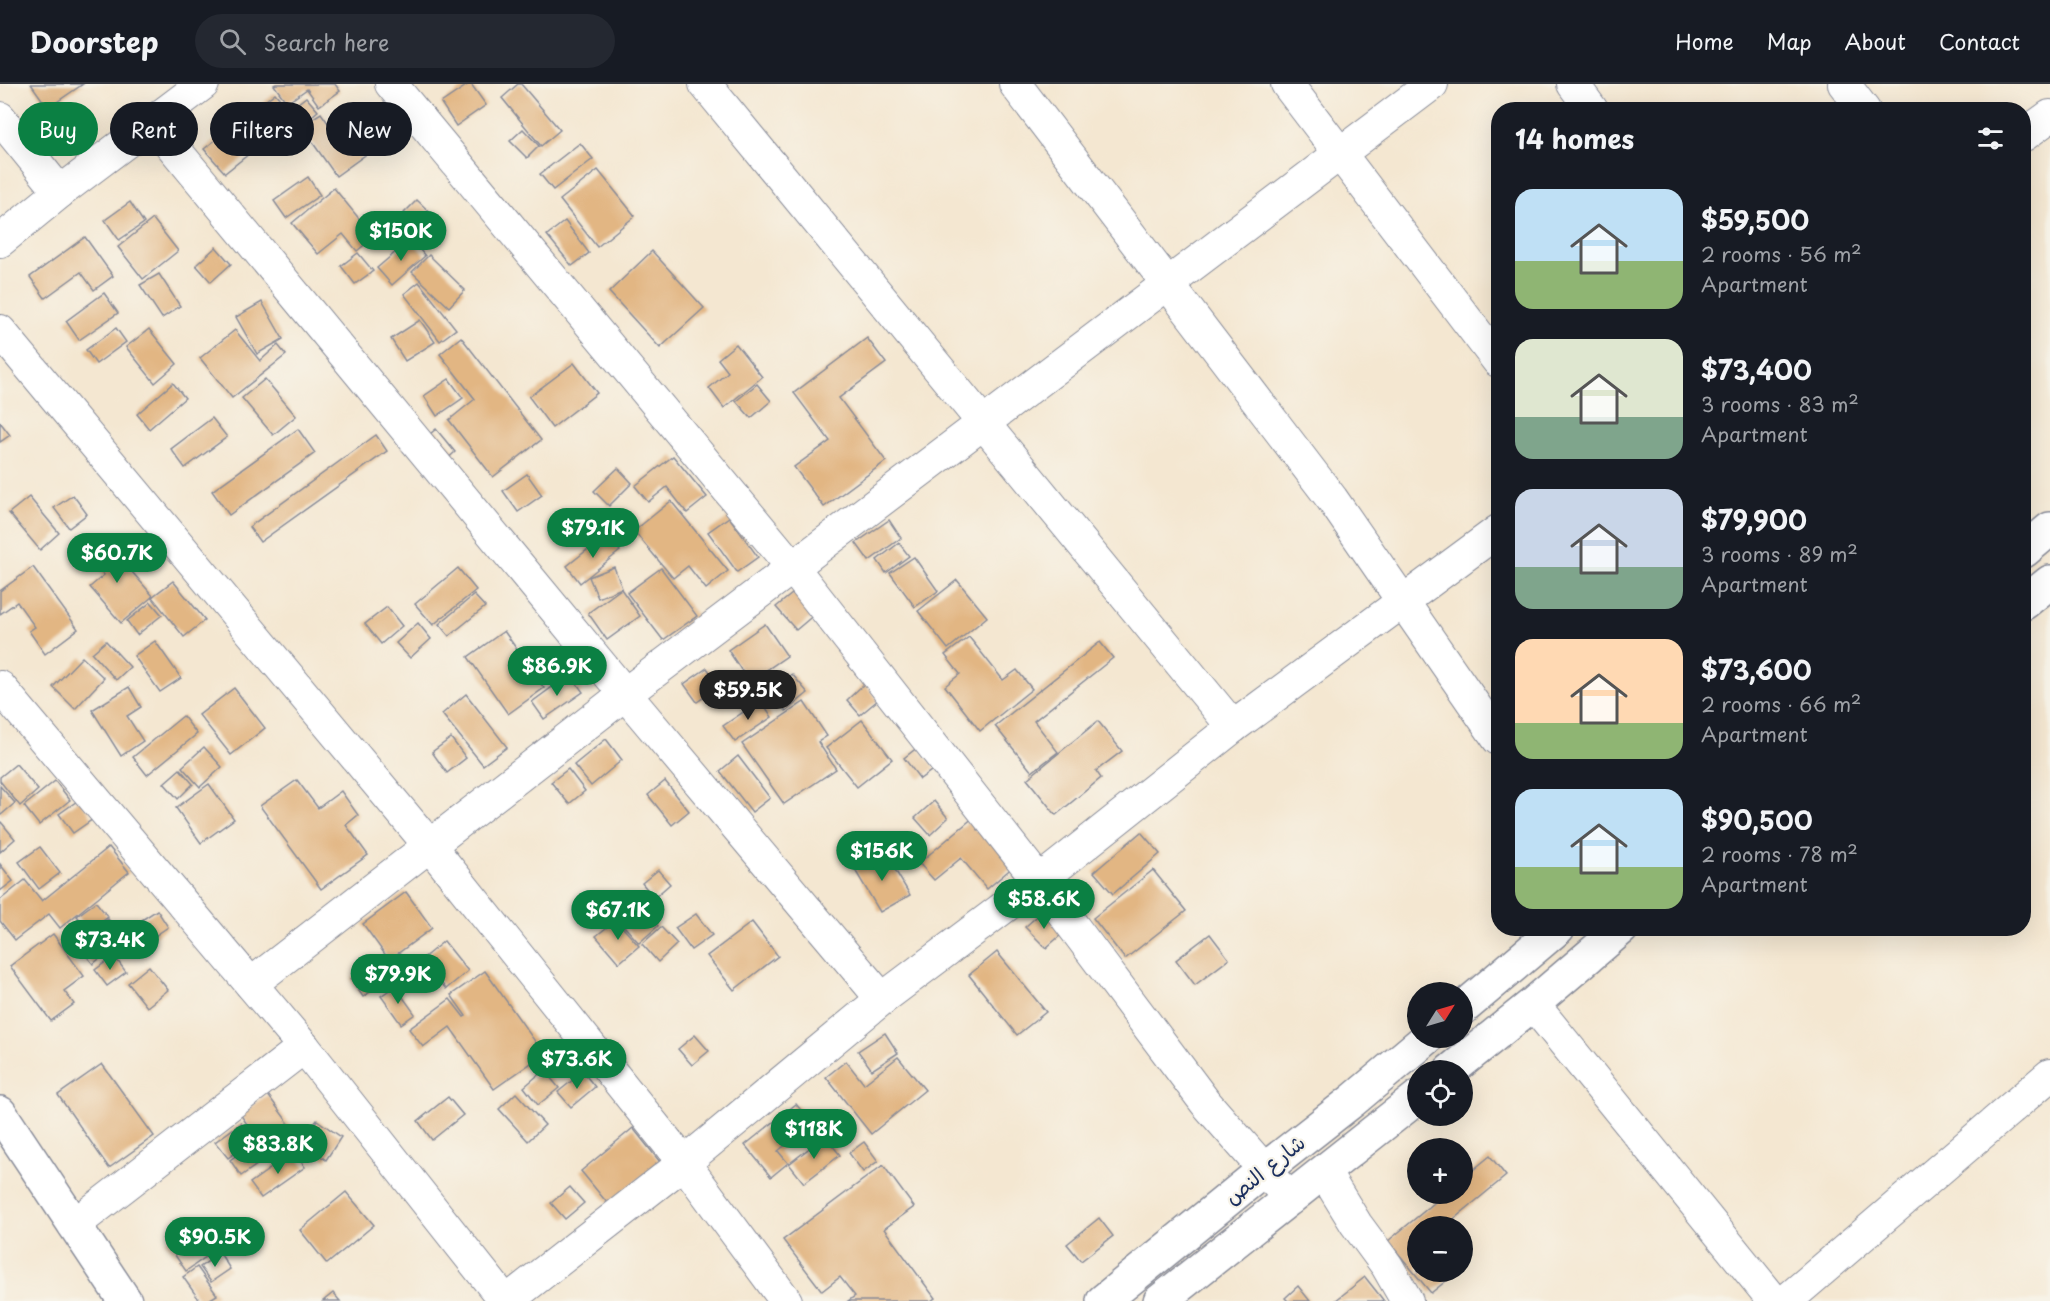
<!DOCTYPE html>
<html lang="en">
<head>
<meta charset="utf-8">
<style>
	body { margin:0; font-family:"Playpen Sans","Playpen Sans Arabic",sans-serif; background:#242831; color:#f1f3f6; height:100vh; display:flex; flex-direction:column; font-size:22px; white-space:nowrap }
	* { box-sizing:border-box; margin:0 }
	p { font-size:20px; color:#9ea1a6 }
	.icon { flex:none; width:33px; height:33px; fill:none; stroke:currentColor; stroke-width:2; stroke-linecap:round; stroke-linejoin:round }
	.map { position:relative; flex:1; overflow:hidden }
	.details { position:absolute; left:1491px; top:18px; width:540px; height:834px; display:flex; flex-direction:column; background:#171b24; border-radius:24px; box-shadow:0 6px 24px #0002 }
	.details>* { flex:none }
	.banner { position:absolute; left:18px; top:18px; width:570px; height:54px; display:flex; gap:12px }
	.needle { width:39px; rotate:53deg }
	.fabs { position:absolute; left:1407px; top:898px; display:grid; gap:12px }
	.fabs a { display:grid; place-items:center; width:66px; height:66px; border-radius:50%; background:#171b24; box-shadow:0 6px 24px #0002; font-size:30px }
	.price { position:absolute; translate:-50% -51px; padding:0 14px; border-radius:21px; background:#0b8043; color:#fff; font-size:20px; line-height:39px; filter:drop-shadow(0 2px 3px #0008) }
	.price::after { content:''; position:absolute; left:50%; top:36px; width:18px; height:14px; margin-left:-9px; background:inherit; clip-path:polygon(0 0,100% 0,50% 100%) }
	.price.on { background:#222; color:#fff }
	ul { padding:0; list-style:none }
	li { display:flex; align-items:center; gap:18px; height:150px; padding:0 24px }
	li span { display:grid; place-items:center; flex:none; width:168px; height:120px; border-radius:18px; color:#555 }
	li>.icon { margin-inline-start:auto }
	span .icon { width:72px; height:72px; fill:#fffc; stroke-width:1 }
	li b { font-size:26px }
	h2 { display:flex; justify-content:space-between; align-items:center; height:72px; padding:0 24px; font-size:26px }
	.chip { padding:0 21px; border-radius:27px; background:#171b24; box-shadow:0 6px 24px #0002; font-size:21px; line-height:54px }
	.chip.on { background:#0b8043; color:#fff }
	header { display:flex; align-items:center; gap:36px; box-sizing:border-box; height:84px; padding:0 30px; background:#171b24; border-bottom:2px solid #363941 }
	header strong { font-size:28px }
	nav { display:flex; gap:33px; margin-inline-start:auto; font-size:21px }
	.search { width:420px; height:54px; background:#242831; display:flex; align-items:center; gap:15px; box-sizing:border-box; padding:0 21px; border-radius:33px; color:#9ea1a6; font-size:22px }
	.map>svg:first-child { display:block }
</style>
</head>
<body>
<header>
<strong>Doorstep</strong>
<div class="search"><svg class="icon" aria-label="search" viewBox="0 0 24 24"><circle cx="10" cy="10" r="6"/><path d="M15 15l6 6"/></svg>Search here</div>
<nav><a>Home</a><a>Map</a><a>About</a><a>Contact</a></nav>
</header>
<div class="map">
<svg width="2050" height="1217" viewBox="0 0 2050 1217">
	<rect width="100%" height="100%" fill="#f7f3e8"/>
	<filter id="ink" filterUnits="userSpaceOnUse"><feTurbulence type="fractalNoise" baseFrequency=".0167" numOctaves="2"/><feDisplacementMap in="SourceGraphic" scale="12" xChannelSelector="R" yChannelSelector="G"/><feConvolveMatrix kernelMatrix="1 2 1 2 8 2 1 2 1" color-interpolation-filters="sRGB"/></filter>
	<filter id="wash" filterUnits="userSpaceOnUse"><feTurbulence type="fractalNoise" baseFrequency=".008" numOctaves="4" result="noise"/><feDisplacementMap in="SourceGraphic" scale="24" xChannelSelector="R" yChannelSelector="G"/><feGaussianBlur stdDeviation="1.35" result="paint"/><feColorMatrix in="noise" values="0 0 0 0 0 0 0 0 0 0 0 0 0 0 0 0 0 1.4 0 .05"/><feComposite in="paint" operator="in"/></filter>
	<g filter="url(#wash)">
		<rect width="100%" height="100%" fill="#f4e7d1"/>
		<g id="blocks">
			<!-- building -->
			<g fill="#e2b683">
				<polygon points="31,0 83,0 48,24"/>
				<polygon points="276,0 335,0 340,7 319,22 307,5 287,19 274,1"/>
				<polygon points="469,0 471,0 486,21 456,42 441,19"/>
				<polygon points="518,0 521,0 560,46 541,62 502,14"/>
				<polygon points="275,9 289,26 306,13 318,27 265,70 259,62 225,89 204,65"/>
				<polygon points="357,28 379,61 336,92 301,42 321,29 333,46"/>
				<polygon points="523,45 539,62 527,74 510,57"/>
				<polygon points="580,59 593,75 553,106 540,90"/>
				<polygon points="598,86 635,132 597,163 560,116"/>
				<polygon points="308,93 320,111 286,134 274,117"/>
				<polygon points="334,104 374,153 357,167 343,150 318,170 292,139"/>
				<polygon points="417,116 444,142 430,155 404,129"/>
				<polygon points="130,118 144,139 119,156 105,136"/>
				<polygon points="153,135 178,167 143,195 118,163"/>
				<polygon points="565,137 589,169 572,182 547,151"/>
				<polygon points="85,153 113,192 94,206 81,188 45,214 30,193"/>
				<polygon points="411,155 425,172 392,201 377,184"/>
				<polygon points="216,163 231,180 211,198 196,181"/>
				<polygon points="652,167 704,224 660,264 609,208"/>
				<polygon points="358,169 373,187 355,200 341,182"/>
				<polygon points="429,171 465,206 449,223 412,188"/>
				<polygon points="159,190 180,222 162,234 140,201"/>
				<polygon points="419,198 456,245 440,257 404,210"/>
				<polygon points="104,209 118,229 79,256 66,237"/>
				<polygon points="262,218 283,255 257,270 236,233"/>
				<polygon points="420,236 435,258 405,277 391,255"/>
				<polygon points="116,244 126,258 96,280 86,266"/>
				<polygon points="149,245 177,280 155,299 126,263"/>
				<polygon points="235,246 260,277 278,261 286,271 232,314 200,274"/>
				<polygon points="461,253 541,356 493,393 449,336 475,315 440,270"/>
				<polygon points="867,254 886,279 839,314 886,377 824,423 794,383 830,357 794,309"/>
				<polygon points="736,260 762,293 724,324 709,304 728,288 718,275"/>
				<polygon points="574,279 597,309 552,344 529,313"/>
				<polygon points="265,295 296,332 273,351 242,314"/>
				<polygon points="449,295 463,314 437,332 424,312"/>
				<polygon points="173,299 185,314 149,345 137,330"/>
				<polygon points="757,300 771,317 751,334 736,317"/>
				<polygon points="212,334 227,353 185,384 171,365"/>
				<polygon points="0,338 10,351 0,358"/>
				<polygon points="298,345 315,369 229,431 212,407"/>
				<polygon points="436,345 455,368 440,382 419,359"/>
				<polygon points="376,351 387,367 260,458 249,443"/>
				<polygon points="673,372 707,413 687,429 667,403 648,418 635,402"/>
				<polygon points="618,384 632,399 609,422 594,407"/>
				<polygon points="527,390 542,411 518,428 503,407"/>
				<polygon points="73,411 87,430 69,444 54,424"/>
				<polygon points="29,413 59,449 40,466 9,429"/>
				<polygon points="671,417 728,487 706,505 688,482 673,494 634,447"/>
				<polygon points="729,433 758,473 737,488 708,448"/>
				<polygon points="889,436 901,454 869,477 856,459"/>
				<polygon points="606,451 620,467 580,499 567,482"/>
				<polygon points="104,456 153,512 121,539 90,503 104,491 87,470"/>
				<polygon points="899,459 909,472 886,489 877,476"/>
				<polygon points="914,473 938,507 915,523 890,489"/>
				<polygon points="33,483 78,545 45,570 29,547 35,543 17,518 0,530 0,507"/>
				<polygon points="614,483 622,504 598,514 589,493"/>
				<polygon points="458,484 476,506 433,541 415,520"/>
				<polygon points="661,484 697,532 663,556 627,509"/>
				<polygon points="957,496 987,533 948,565 918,527"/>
				<polygon points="173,497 205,536 184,553 152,513"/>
				<polygon points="803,501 822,524 796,546 776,523"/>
				<polygon points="621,505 640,532 607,556 588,529"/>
				<polygon points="474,511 485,523 449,552 439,540"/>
				<polygon points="151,518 162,531 137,551 127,537"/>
				<polygon points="387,523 402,542 381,560 365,540"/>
				<polygon points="418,539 431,555 410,574 396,559"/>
				<polygon points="765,540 787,572 749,598 728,566"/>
				<polygon points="504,547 544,604 508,630 468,573"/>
				<polygon points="969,553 1003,596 1017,586 1032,605 980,647 945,602 960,590 945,571"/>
				<polygon points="106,557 130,583 116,596 92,569"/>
				<polygon points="155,557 181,594 160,608 134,572"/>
				<polygon points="1100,558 1113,574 1034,637 1058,668 1032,688 995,642"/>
				<polygon points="82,573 104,594 75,625 53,603"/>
				<polygon points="707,584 720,602 697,618 684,600"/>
				<polygon points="570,590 583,608 544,635 532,618"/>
				<polygon points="792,590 808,609 786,627 770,608"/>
				<polygon points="864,600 878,616 860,631 847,616"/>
				<polygon points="129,603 141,623 127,632 143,657 121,672 92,626"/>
				<polygon points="234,604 265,644 231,671 199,631"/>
				<polygon points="466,610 507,663 483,681 442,630"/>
				<polygon points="761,616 772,633 735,658 723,642"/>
				<polygon points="804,618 827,652 818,658 836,685 784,720 742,660"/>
				<polygon points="183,632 197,650 147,691 133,673"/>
				<polygon points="862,636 892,675 857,703 826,664"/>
				<polygon points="1098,637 1122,667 1096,687 1101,694 1056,731 1027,695"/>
				<polygon points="451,654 466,674 447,689 432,668"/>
				<polygon points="606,655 622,676 591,702 574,681"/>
				<polygon points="204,663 222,683 200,703 182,683"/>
				<polygon points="918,663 935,684 920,695 904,674"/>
				<polygon points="738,672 770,714 752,728 720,687"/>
				<polygon points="16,680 38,706 20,722 0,697 0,693"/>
				<polygon points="180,685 193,700 178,715 164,699"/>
				<polygon points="568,685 585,707 569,720 551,698"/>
				<polygon points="297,696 318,724 341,707 358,731 346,741 368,771 321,805 260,722"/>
				<polygon points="55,697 70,716 39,741 24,722"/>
				<polygon points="665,697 689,727 672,741 648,711"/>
				<polygon points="209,700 234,735 201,759 176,724"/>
				<polygon points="0,702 15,719 1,731 0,730"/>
				<polygon points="80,715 93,735 73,749 59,730"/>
				<polygon points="934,717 948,734 930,751 915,734"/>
				<polygon points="974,733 1014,782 987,805 961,774 934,796 919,779"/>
				<polygon points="1,738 15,755 0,768 0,739"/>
				<polygon points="1141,748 1160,770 1113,810 1094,788"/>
				<polygon points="40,763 60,789 39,805 19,778"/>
				<polygon points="109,763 129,788 60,844 49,830 15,856 0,837 0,816 25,796 42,817"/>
				<polygon points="885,769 910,811 880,828 855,786"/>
				<polygon points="0,780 13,797 0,807"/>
				<polygon points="658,786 670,800 654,814 642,799"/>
				<polygon points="1153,786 1186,827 1125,875 1093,834"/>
				<polygon points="406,808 432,844 389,876 363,840"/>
				<polygon points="96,818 108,833 89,847 77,832"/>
				<polygon points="644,825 658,842 639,859 624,842"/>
				<polygon points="157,826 168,843 140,862 128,845"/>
				<polygon points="1043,827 1063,849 1046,864 1025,843"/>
				<polygon points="696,830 712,851 691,866 675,844"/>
				<polygon points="108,835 123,855 93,880 77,860"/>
				<polygon points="616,836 639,862 619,879 596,852"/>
				<polygon points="752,838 778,872 734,906 707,872"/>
				<polygon points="661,843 677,860 658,878 642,860"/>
				<polygon points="53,850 84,892 64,907 74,920 51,937 10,882"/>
				<polygon points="1210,850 1229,875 1195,901 1176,876"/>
				<polygon points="444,857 468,887 446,905 422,875"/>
				<polygon points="997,868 1046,928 1017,951 969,891"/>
				<polygon points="114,872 126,888 107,902 95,886"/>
				<polygon points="379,875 391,893 363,913 351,895"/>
				<polygon points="149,882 168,906 147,923 128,899"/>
				<polygon points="485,887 544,970 494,1005 450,943 423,963 409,945 450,915 464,933 466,932 451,911"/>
				<polygon points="395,902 415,930 401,940 381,912"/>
				<polygon points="885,949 898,969 872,986 858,967"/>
				<polygon points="695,951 709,967 692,981 678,965"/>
				<polygon points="898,973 925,1006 871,1050 826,993 846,977 864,1000"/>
				<polygon points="102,980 154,1052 109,1084 58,1011"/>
				<polygon points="544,986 559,1004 538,1021 524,1003"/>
				<polygon points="583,988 595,1003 571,1023 558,1008"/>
				<polygon points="516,1009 545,1041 528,1057 499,1025"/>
				<polygon points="268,1011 298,1052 241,1092 230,1076 258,1056 240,1030"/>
				<polygon points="448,1013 463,1031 432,1056 418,1037"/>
				<polygon points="796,1020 812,1040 778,1067 788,1079 771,1093 745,1061"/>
				<polygon points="317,1036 341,1053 326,1076 301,1058"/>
				<polygon points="241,1039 253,1056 228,1074 215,1058"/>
				<polygon points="633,1044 660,1078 608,1120 581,1087"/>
				<polygon points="825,1052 840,1071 804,1099 789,1080"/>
				<polygon points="864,1058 878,1077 863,1088 849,1069"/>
				<polygon points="294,1068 305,1083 261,1114 250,1099"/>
				<polygon points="1490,1072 1506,1092 1444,1143 1418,1143 1418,1188 1447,1188 1451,1193 1431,1209 1388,1157 1445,1110 1462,1110 1462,1095"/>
				<polygon points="883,1081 914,1123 884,1145 935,1214 931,1217 848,1217 855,1212 840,1193 822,1207 783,1156"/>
				<polygon points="570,1103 584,1119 565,1135 551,1119"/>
				<polygon points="346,1108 374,1141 327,1180 300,1146"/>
				<polygon points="1099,1134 1113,1152 1081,1177 1067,1160"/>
				<polygon points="196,1135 217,1165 186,1187 165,1157"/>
				<polygon points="220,1169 230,1185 211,1198 200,1183"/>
				<polygon points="197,1183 217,1211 207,1217 200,1217 183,1193"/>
				<polygon points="1365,1193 1384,1217 1335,1217"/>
				<polygon points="1298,1202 1310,1217 1288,1217 1285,1214"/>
				<polygon points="333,1209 340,1217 323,1217"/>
			</g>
		</g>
	</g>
	<g filter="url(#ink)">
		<use href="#blocks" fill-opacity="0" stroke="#888b98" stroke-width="1.5"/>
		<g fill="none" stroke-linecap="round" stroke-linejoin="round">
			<defs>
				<g id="minor">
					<polyline points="391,0 793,484 1039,797 1205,1018 1290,1115"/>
					<polyline points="705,0 1233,643"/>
					<polyline points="1015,0 1332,415 1498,655"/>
					<polyline points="1287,0 1498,277"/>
					<polyline points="1573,0 1592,26"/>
					<polyline points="1844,0 1864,26"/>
					<polyline points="0,34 60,108"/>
					<polyline points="153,39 625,610 882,915"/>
					<polyline points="2024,51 2050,32"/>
					<polyline points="0,157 60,108 203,0"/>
					<polyline points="0,247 430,762 684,1079 786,1217"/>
					<polyline points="0,603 304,963 505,1217"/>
					<polyline points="251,900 625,610 1432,0"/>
					<polyline points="1533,920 1774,1217"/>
					<polyline points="1324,1088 1356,1140 1387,1182 1407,1217"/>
					<polyline points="74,1141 304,963"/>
					<polyline points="507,1217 684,1079 882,915 1039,797 1233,643 1498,447"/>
					<polyline points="1786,1217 2050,991"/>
				</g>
				<polyline id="tertiary" points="0,1029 125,1217"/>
				<g id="secondary">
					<polyline points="2024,467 2050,445"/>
					<polyline points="2024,519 2050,498"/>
					<polyline points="1462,925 1558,844"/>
					<polyline points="1450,987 1533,920 1622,844"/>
					<polyline points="1103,1217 1264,1086 1352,1017 1427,954"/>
					<polyline points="1160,1217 1418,1013"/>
				</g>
			</defs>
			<!-- minor casing -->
			<use href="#minor" stroke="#888b98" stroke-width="34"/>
			<!-- tertiary casing -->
			<use href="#tertiary" stroke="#888b98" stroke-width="36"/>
			<!-- secondary casing -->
			<use href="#secondary" stroke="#888b98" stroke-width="36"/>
			<!-- minor -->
			<use href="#minor" stroke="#fff" stroke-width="32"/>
			<!-- tertiary -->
			<use href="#tertiary" stroke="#fff" stroke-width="33"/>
			<!-- secondary -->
			<use href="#secondary" stroke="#fff" stroke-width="33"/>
		</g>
	</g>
	<g text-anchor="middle" stroke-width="4.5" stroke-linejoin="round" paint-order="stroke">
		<!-- street labels -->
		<g font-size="21" fill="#1b2f5e" stroke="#f7f3e8">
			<text transform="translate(1265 1086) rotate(-39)" y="7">شارع النص</text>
		</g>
	</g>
</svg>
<div class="fabs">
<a><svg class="needle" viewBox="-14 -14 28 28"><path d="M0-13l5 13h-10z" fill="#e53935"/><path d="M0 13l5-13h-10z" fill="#9ea1a6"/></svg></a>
<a><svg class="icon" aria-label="locate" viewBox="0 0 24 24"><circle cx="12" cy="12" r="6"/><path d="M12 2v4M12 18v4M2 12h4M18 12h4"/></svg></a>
<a>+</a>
<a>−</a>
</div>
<b class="price" style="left:401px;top:178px">$150K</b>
<b class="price" style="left:593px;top:475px">$79.1K</b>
<b class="price" style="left:117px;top:500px">$60.7K</b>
<b class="price" style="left:557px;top:613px">$86.9K</b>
<b class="price on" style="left:748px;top:637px">$59.5K</b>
<b class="price" style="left:882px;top:798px">$156K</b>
<b class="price" style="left:1044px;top:846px">$58.6K</b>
<b class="price" style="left:618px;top:857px">$67.1K</b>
<b class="price" style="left:110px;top:887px">$73.4K</b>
<b class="price" style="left:398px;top:921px">$79.9K</b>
<b class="price" style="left:577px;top:1006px">$73.6K</b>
<b class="price" style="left:814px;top:1076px">$118K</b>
<b class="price" style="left:278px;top:1091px">$83.8K</b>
<b class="price" style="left:215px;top:1184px">$90.5K</b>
<div class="banner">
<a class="chip on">Buy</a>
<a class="chip">Rent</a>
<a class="chip">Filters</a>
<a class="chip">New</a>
</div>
<section class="details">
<h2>14 homes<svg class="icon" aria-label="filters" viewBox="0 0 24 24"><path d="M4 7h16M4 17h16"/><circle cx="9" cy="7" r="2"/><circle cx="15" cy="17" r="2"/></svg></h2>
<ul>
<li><span style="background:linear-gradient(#bfe0f5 60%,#8fb573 0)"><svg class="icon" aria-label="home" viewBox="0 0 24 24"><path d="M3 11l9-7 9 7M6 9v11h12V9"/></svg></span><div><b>$59,500</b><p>2 rooms · 56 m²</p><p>Apartment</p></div></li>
<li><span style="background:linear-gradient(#dfe7d0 65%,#7fa58c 0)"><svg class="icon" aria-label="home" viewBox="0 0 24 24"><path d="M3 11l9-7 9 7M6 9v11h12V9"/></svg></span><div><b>$73,400</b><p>3 rooms · 83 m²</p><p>Apartment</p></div></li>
<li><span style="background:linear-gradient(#c9d6e8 65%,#7fa58c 0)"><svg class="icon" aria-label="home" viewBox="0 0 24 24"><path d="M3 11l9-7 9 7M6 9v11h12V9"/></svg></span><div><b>$79,900</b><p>3 rooms · 89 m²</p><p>Apartment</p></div></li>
<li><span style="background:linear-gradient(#ffd9b3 70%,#8fb573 0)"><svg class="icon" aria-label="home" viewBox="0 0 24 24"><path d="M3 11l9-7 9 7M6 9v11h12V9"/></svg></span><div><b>$73,600</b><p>2 rooms · 66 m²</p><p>Apartment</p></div></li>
<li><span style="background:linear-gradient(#bfe0f5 65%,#8fb573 0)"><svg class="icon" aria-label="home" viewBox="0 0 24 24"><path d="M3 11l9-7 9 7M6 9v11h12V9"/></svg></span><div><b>$90,500</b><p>2 rooms · 78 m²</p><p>Apartment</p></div></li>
</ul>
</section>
</div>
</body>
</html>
